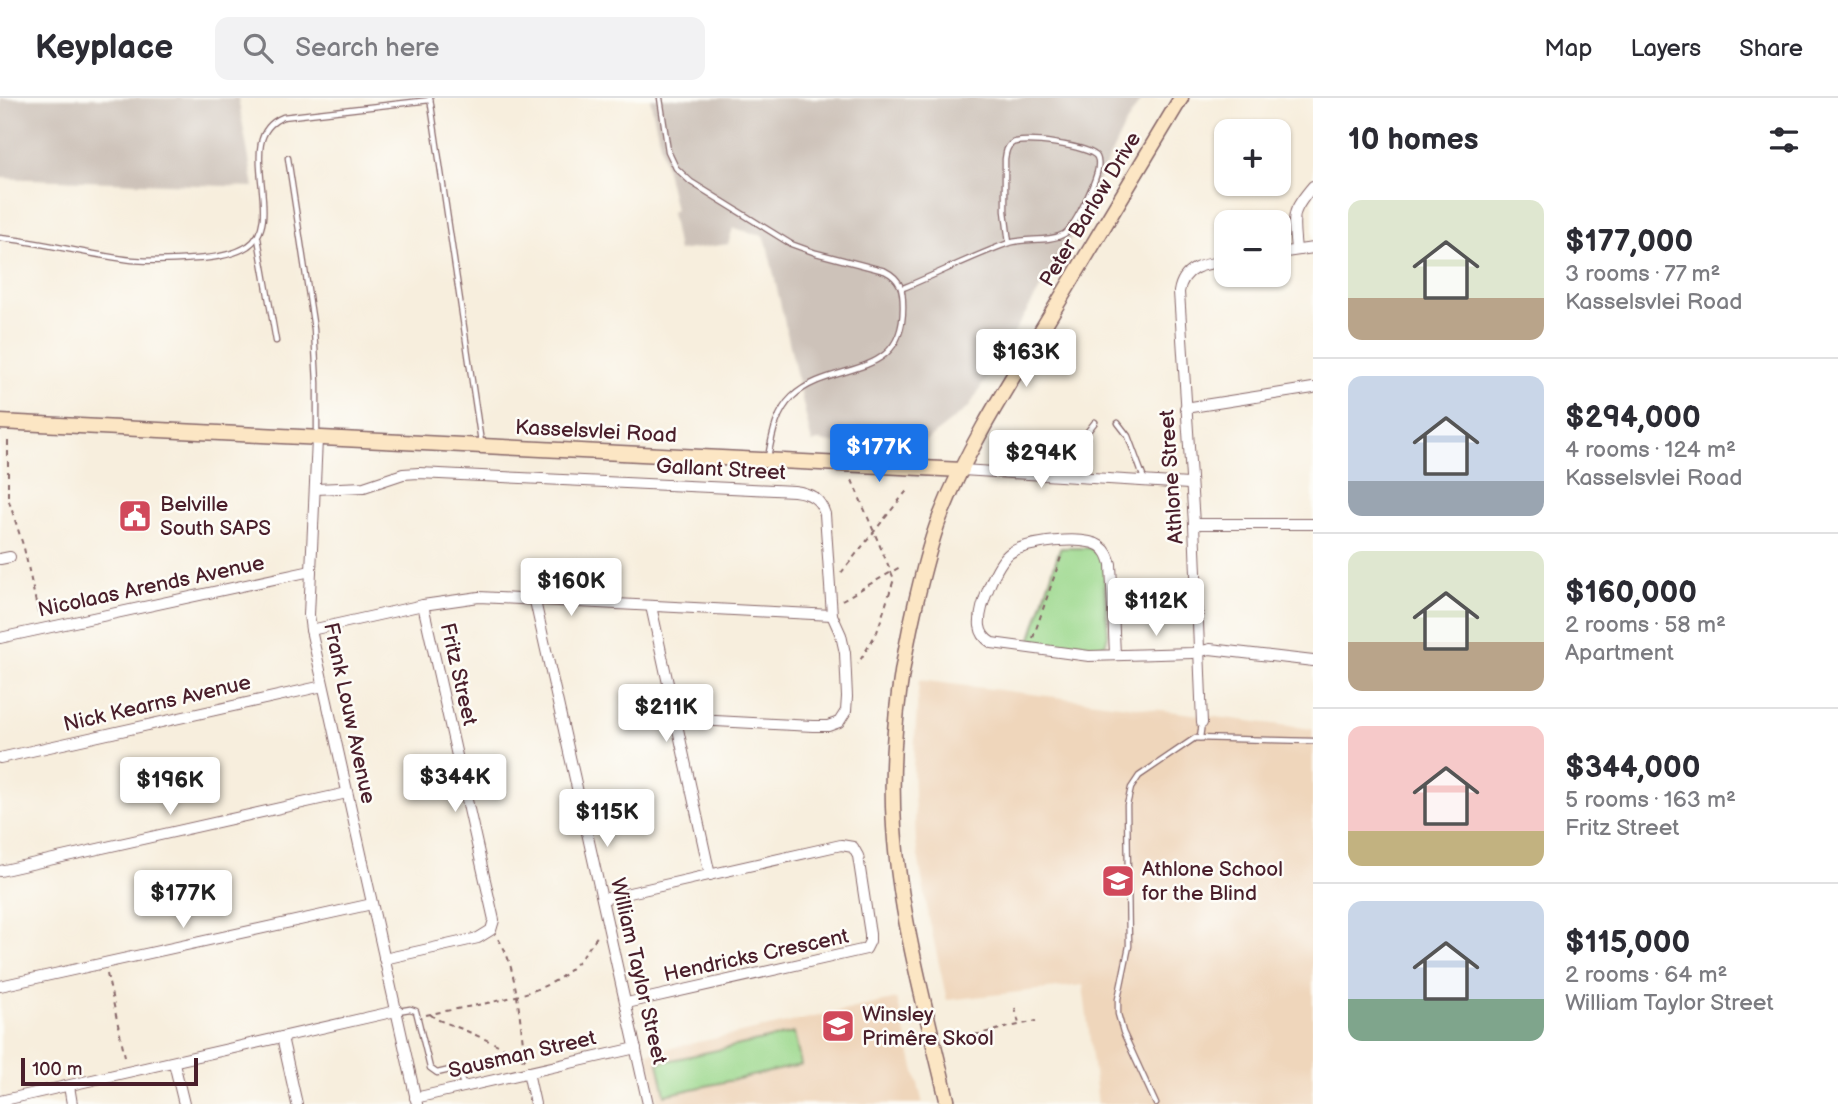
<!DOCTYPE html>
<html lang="en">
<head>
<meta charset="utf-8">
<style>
	body { margin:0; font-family:"Balsamiq Sans",sans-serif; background:#f2f2f3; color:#2b2b33; height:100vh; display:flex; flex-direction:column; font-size:26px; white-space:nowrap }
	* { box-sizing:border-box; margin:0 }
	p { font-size:23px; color:#7c7c81 }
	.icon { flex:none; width:38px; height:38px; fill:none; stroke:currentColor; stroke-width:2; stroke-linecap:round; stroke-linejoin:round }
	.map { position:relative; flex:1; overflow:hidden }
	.drawer { display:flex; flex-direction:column; background:#fff; width:525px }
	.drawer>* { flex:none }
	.buttons { position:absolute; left:1214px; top:21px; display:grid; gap:14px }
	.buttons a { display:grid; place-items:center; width:77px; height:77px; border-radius:14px; background:#fff; box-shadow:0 2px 5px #0004; font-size:35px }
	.scale { position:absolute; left:21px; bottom:18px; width:177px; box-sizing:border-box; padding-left:7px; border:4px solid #4a1f2b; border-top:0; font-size:19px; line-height:24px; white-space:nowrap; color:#4a1f2b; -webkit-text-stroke:5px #fdfcf7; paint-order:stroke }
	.price { position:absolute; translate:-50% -60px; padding:0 16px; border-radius:7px; background:#fff; color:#222; font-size:23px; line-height:46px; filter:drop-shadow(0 2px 4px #0008) }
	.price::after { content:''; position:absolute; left:50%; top:42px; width:21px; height:16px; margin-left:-10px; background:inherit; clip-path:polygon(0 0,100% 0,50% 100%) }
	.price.on { background:#1a73e8; color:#fff }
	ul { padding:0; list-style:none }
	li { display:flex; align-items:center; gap:21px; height:175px; padding:0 35px }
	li+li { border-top:2px solid #e1e1e2 }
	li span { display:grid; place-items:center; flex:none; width:196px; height:140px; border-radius:14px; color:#555 }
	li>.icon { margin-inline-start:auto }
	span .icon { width:84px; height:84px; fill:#fffc; stroke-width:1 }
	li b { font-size:30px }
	h2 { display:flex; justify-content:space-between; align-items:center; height:84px; padding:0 35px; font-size:30px }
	header { display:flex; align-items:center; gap:42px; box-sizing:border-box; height:98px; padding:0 35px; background:#fff; border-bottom:2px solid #e1e1e2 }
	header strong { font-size:33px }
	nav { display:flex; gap:38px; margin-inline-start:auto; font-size:24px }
	.search { width:490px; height:63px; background:#f2f2f3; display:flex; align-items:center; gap:18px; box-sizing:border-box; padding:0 24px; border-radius:14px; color:#7c7c81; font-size:26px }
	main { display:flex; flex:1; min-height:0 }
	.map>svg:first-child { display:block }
</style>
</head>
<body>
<header>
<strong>Keyplace</strong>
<div class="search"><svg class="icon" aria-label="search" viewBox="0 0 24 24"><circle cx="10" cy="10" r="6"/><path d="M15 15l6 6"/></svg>Search here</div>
<nav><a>Map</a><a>Layers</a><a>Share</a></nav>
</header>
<main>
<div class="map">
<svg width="1313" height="1006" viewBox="0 0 1313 1006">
	<rect width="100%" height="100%" fill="#fdfcf7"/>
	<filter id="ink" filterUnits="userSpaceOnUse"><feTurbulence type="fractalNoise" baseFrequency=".0143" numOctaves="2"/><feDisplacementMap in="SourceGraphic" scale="14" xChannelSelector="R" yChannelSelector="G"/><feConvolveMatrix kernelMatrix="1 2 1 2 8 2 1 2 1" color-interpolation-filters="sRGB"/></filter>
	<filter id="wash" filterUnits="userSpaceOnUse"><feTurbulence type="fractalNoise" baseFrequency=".00686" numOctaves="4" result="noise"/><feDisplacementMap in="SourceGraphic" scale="28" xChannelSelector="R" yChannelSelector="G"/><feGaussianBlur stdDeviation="1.57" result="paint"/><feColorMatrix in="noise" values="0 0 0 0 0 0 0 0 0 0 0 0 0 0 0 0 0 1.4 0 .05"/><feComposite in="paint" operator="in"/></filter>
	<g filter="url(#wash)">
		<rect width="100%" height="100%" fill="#f7eedd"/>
		<!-- built -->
		<g fill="#efd6bb">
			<polygon points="919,582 1313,631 1313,1006 1098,1006 1083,887 947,902 929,821 916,745 913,668"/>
			<polygon points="897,901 923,1006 658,1006 648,955"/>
		</g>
		<!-- industrial -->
		<g fill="#cdc2b9">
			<polygon points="0,0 238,0 254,89 0,80"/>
			<polygon points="650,0 1142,0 1123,31 1071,140 969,309 914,352 874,351 818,343 812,345 766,142 761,137 733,130 728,146 678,153 671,114 675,112"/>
		</g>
		<!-- green -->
		<g fill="#9cd88d" stroke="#737c5c" stroke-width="2">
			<polygon points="1060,450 1089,450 1103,459 1108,537 1106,545 1098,551 1030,544"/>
			<polygon points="794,935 801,967 665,997 658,965"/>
		</g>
	</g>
	<g filter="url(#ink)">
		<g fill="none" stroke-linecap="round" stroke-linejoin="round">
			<defs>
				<g id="lane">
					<polyline points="430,0 481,344"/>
					<path d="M660 0 668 53 676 70 691 84 791 146 816 155 885 173C901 181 903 192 903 208 904 285 832 261 792 299 776 314 772 338 768 359"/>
					<polyline points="288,60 314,231 317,285 317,337"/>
					<path d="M0 140C44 144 88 157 132 162 153 164 175 162 196 161 213 160 234 157 248 148 288 121 231 40 283 19L430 2"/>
					<polyline points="258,140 276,243"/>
					<path d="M903 190C937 176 971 159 1006 146 1024 139 1048 145 1064 136 1075 129 1093 89 1097 75 1098 71 1099 63 1097 59 1091 48 1020 38 1011 46 1006 50 1006 55 1005 61V113L1009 145"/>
					<polyline points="1118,325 1128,338 1144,381"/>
					<polyline points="1081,378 1088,333 1095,324"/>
					<polyline points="1200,640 1202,625"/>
					<polyline points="398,913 410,911 416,913 430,970 437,975 450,972 458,974 464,988"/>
					<polyline points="1156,1006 1123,934 1118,916 1118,901 1129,848 1127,707 1131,690 1139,678 1195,640 1313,643"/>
				</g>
				<g id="street">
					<path d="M1296 152C1293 117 1290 115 1313 88"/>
					<polyline points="1279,155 1313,150"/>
					<polyline points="1185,310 1313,290"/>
					<polyline points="317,341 309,517 311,532 417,1006"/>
					<polyline points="962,372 1189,386"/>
					<path d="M315 391 364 389 403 376 419 375 794 393C810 395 820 400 825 416L832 517 841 537 845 555 847 599 846 613 839 624 828 628H813L677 621"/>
					<polyline points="1194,426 1313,426"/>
					<polyline points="0,461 10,459"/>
					<polyline points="535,503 648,1006"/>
					<polyline points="651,508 710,777"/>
					<polyline points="311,532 423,507 479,499 832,517"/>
					<polyline points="0,540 311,473"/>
					<path d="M1115 557 1111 466C1109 459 1107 453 1100 448 1084 437 1026 444 1010 455 996 465 978 511 980 528 981 536 985 541 992 545L1089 558 1193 555 1210 551 1313 563"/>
					<path d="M1202 625 1194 426 1179 194C1183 168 1205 166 1227 163"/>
					<polyline points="0,660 323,588"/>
					<polyline points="0,773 347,695"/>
					<polyline points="603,801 841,747 853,749 858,758 870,836 870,843 866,851 627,905"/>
					<polyline points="384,861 478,840 491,832 494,822 423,507"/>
					<polyline points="0,888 372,806"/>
					<polyline points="282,939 297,1006"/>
					<polyline points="174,965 184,1006"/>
					<polyline points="528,974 535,1006"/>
					<polyline points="69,988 72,1006"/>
					<polyline points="415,1000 636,950"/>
					<polyline points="0,1003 396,913"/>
				</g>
				<g id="secondary">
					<polyline points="0,324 962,372"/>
					<path d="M948 1006C927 915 900 822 894 729 889 654 898 581 915 508 922 478 929 448 940 419 966 353 1004 293 1041 233 1088 155 1134 78 1181 0"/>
				</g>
			</defs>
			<!-- lane casing -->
			<use href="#lane" stroke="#876769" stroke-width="7"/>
			<!-- street casing -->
			<use href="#street" stroke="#876769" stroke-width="12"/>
			<!-- secondary casing -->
			<use href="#secondary" stroke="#876769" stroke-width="17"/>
			<!-- path -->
			<g stroke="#876769" stroke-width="2" stroke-dasharray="5 5" stroke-linecap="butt">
				<polyline points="8,343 8,400 24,450 38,514"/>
				<polyline points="852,382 894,481 877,534 858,566"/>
				<polyline points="841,475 909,390"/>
				<polyline points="842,502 902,468"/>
				<polyline points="1033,540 1062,456"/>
				<path d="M498 841C517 864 521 932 525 963"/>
				<polyline points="107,876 126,963"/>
				<polyline points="1015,910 1019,926"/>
				<polyline points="430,916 436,921 462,931 521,957 523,962"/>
				<path d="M426 917C467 908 515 903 553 884 572 874 586 854 598 837"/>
				<polyline points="965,939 1036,923"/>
			</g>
			<!-- lane -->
			<use href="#lane" stroke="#fff" stroke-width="4.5"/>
			<!-- street -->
			<use href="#street" stroke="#fff" stroke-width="10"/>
			<!-- secondary -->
			<use href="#secondary" stroke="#fce6c4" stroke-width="14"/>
		</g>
	</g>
	<!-- icons -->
	<defs>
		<symbol id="civic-square" viewBox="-11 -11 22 22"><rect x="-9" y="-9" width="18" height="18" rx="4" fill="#d1495b" stroke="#fdfcf7"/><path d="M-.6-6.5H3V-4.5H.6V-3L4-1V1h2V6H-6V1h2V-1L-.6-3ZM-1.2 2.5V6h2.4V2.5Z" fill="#fff"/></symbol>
		<symbol id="school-square" viewBox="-11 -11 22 22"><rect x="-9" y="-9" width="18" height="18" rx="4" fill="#d1495b" stroke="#fdfcf7"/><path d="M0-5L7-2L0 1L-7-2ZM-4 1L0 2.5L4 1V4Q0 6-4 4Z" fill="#fff"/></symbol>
	</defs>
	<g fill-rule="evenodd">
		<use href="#civic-square" x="116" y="399" width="38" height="38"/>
		<use href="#school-square" x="1099" y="764" width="38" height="38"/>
		<use href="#school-square" x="819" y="909" width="38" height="38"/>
	</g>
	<g text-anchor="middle" stroke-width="5" stroke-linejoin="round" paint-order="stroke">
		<!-- street labels -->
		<g font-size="21" fill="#4a1f2b" stroke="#fdfcf7">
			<text transform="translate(1090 111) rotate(-59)" y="7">Peter Barlow Drive</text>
			<text transform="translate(596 333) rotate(3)" y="7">Kasselsvlei Road</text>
			<text transform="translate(721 371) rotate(3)" y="7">Gallant Street</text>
			<text transform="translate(1171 379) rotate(-94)" y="7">Athlone Street</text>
			<text transform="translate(151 488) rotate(-12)" y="7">Nicolaas Arends Avenue</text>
			<text transform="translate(459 576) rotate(77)" y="7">Fritz Street</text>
			<text transform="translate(157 605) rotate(-13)" y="7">Nick Kearns Avenue</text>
			<text transform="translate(350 615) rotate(78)" y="7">Frank Louw Avenue</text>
			<text transform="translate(756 857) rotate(-12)" y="7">Hendricks Crescent</text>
			<text transform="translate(639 873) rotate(77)" y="7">William Taylor Street</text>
			<text transform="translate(522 956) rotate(-13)" y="7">Sausman Street</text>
		</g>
		<!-- poi labels -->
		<g font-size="21" fill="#4a1f2b" stroke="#fdfcf7" text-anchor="start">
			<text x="160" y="413">Belville<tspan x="160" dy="24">South SAPS</tspan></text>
			<text x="1142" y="778">Athlone School<tspan x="1142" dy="24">for the Blind</tspan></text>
			<text x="862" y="923">Winsley<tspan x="862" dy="24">Primêre Skool</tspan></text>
		</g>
	</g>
</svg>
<div class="buttons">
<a>+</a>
<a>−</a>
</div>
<div class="scale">100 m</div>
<b class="price" style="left:1026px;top:291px">$163K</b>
<b class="price on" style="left:879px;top:386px">$177K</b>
<b class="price" style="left:1041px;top:392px">$294K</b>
<b class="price" style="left:571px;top:520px">$160K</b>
<b class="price" style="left:1156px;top:540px">$112K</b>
<b class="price" style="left:666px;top:646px">$211K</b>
<b class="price" style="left:455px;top:716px">$344K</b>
<b class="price" style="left:170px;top:719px">$196K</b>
<b class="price" style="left:607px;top:751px">$115K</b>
<b class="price" style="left:183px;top:832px">$177K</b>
</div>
<section class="drawer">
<h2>10 homes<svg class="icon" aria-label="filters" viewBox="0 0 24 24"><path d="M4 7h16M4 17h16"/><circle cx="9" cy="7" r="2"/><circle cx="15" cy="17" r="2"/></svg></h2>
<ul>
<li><span style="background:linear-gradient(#dfe7d0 70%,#b9a48a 0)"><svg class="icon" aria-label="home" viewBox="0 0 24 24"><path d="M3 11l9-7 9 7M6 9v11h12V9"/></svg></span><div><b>$177,000</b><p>3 rooms · 77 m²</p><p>Kasselsvlei Road</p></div></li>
<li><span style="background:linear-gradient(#c9d6e8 75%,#9aa5b1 0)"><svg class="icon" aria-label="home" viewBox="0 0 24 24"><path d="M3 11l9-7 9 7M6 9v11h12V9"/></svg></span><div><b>$294,000</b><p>4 rooms · 124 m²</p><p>Kasselsvlei Road</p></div></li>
<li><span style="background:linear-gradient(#dfe7d0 65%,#b9a48a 0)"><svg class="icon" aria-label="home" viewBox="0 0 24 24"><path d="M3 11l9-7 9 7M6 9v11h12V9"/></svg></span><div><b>$160,000</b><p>2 rooms · 58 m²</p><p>Apartment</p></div></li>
<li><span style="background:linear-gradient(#f6c9c9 75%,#c2b280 0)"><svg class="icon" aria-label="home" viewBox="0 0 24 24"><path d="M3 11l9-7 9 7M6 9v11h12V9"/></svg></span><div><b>$344,000</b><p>5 rooms · 163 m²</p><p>Fritz Street</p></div></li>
<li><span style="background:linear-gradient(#c9d6e8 70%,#7fa58c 0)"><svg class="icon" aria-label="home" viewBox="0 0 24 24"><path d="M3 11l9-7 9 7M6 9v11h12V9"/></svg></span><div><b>$115,000</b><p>2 rooms · 64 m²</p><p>William Taylor Street</p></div></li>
</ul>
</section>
</main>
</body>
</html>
